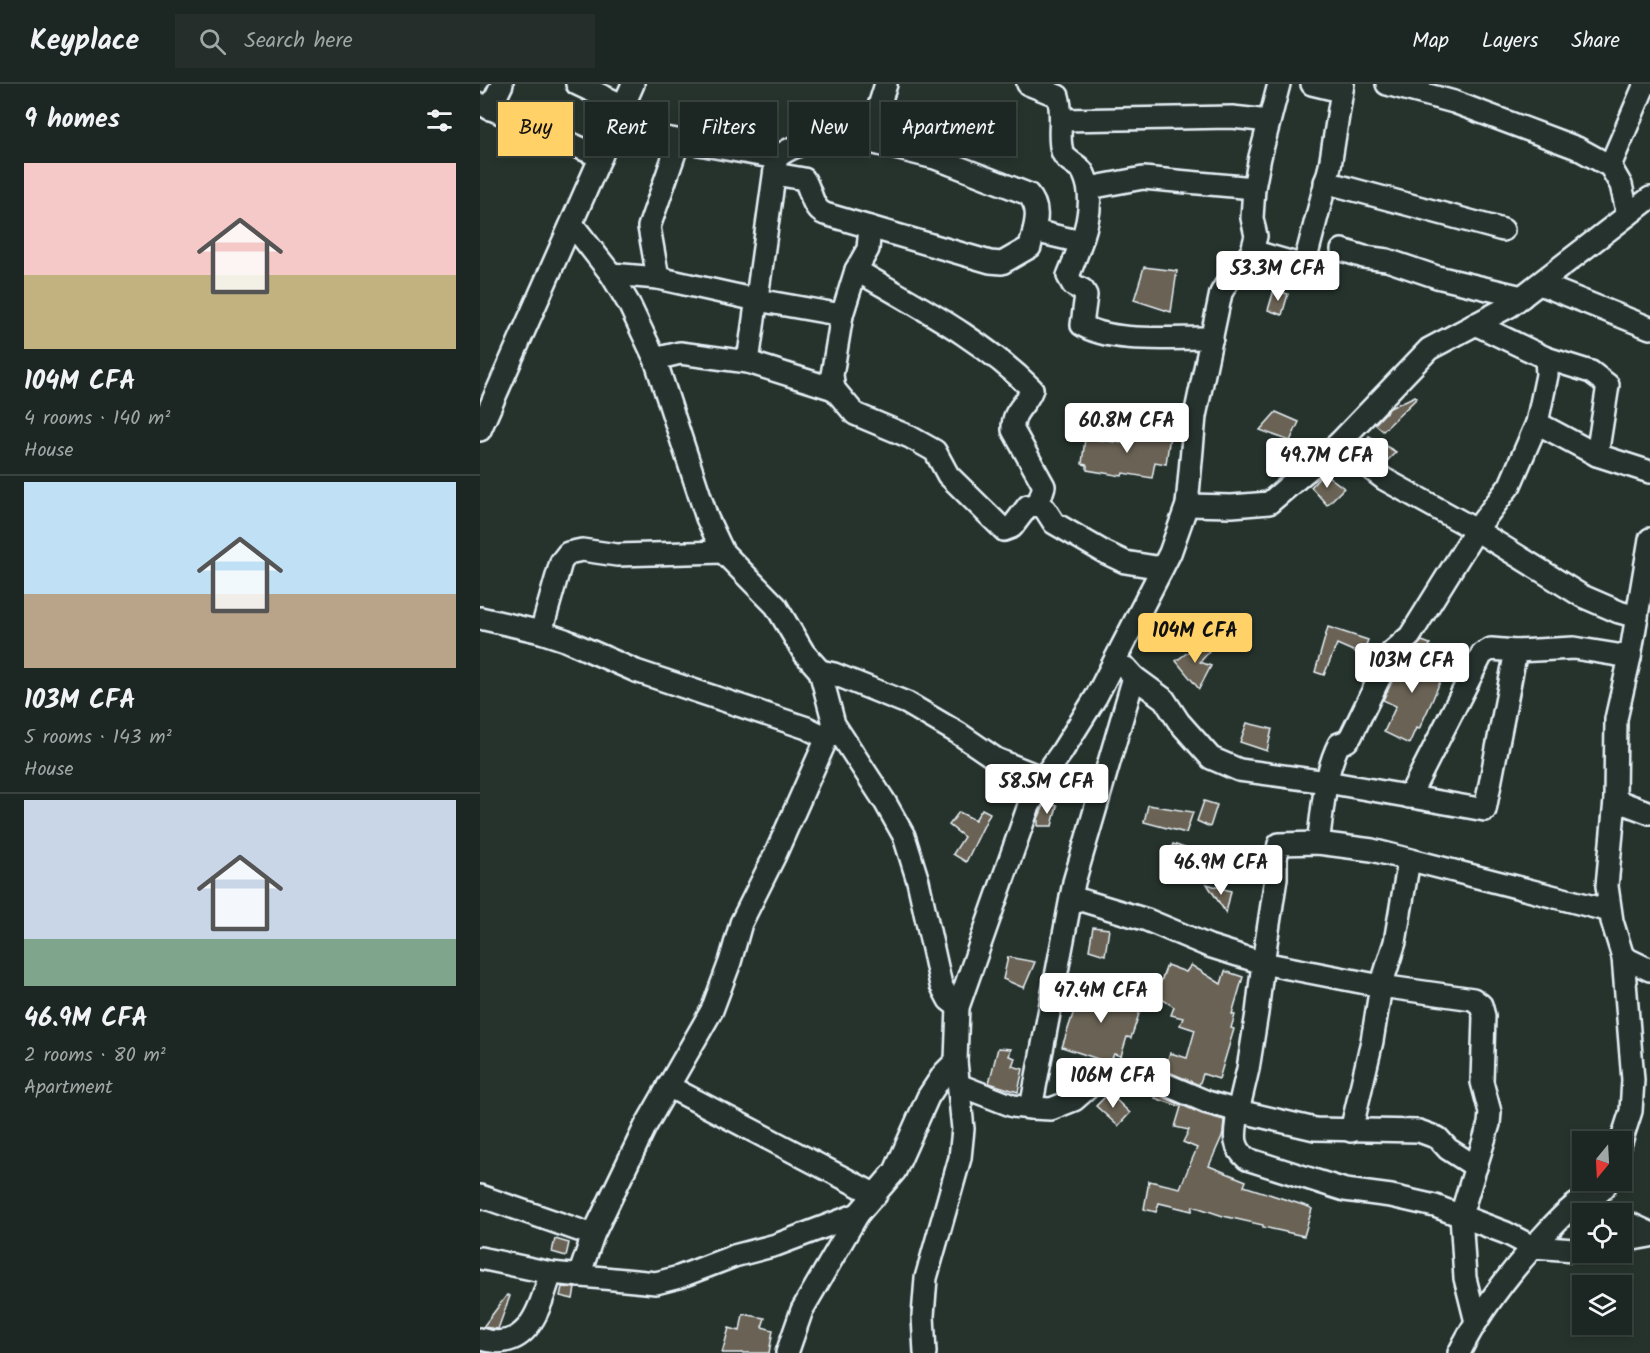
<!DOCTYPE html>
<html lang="en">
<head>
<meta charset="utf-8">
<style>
	body { margin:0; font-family:Kalam,sans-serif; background:#252e2a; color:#f1f3f6; height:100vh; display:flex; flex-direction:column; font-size:22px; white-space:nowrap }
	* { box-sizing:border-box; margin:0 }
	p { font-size:20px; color:#a0a5a5 }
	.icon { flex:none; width:33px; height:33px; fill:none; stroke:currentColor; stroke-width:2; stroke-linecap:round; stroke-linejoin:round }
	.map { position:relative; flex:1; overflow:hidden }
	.details { display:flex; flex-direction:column; background:#1c2622; width:480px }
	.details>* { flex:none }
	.banner { position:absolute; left:18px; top:18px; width:570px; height:54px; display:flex; gap:12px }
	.needle { width:39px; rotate:198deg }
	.buttons { position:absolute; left:1092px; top:1047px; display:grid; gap:12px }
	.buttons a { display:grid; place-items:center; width:60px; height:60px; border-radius:0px; background:#1c2622; box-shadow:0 3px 9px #0003,0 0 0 2px #3a4340; font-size:30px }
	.price { position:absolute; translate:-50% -51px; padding:0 14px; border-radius:6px; background:#fff; color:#222; font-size:20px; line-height:39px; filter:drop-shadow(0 2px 3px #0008) }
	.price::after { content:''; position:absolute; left:50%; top:36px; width:18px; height:14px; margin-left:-9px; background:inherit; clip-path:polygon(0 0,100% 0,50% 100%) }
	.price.on { background:#ffd166; color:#111 }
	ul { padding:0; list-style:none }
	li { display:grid; align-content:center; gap:12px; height:318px; padding:0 24px }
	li+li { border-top:2px solid #3a4340 }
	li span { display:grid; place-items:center; height:186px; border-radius:0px; color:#555 }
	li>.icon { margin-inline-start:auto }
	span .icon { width:108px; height:108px; fill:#fffc; stroke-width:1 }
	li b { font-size:26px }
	h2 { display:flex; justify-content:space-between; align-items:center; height:72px; padding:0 24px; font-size:26px }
	.chip { padding:0 21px; border-radius:0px; background:#1c2622; box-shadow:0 3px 9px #0003,0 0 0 2px #3a4340; font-size:21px; line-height:54px }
	.chip.on { background:#ffd166; color:#111 }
	header { display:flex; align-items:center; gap:36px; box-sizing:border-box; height:84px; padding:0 30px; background:#1c2622; border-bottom:2px solid #3a4340 }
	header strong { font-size:28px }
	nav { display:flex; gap:33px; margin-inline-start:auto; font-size:21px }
	.search { width:420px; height:54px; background:#252e2a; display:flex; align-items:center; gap:15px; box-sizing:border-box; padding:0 21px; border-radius:0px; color:#a0a5a5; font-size:22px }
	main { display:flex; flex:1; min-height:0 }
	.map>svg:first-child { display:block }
</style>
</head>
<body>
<header>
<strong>Keyplace</strong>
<div class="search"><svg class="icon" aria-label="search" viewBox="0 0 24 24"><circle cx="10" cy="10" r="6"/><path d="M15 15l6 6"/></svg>Search here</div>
<nav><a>Map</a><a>Layers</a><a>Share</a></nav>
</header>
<main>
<section class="details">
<h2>9 homes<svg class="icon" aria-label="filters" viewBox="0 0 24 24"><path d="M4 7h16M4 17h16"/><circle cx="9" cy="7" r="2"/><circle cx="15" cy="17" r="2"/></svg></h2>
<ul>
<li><span style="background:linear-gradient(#f6c9c9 60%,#c2b280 0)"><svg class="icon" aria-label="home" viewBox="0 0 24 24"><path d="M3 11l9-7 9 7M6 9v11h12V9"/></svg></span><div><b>104M CFA</b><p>4 rooms · 140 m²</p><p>House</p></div></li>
<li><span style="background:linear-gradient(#bfe0f5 60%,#b9a48a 0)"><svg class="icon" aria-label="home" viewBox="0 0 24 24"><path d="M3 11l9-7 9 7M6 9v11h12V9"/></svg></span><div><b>103M CFA</b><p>5 rooms · 143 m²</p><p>House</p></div></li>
<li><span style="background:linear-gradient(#c9d6e8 75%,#7fa58c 0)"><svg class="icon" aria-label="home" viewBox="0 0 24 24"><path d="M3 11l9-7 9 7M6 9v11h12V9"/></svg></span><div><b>46.9M CFA</b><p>2 rooms · 80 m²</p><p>Apartment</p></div></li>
</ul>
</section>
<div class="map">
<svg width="1170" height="1269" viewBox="0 0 1170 1269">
	<rect width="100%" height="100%" fill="#26332d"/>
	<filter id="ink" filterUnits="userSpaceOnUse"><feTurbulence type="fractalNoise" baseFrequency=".0167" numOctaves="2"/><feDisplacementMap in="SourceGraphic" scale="12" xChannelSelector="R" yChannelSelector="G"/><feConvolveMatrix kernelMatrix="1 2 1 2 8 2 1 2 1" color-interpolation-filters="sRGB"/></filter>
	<g filter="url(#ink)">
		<!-- building -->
		<g fill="#6b6354" stroke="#e8f1f8" stroke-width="1.5">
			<polygon points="664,183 697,187 691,228 654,216"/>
			<polygon points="794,206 808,210 802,231 788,226"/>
			<polygon points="935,312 937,314 903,347 895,340 910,324"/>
			<polygon points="796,328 819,338 810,357 780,346"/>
			<polygon points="649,345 690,351 686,380 675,378 672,394 643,389 642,392 607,386 607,381 602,380 605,354 649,360"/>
			<polygon points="889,352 916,368 905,379 882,362"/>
			<polygon points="844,389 864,404 847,421 831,403"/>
			<polygon points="848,543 888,556 882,571 857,560 844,591 835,588"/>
			<polygon points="942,557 950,560 944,578 965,586 952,617 939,645 936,644 929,660 904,648 916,622 903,616 921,579 928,582 934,565"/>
			<polygon points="722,558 729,568 720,578 731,582 719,605 696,577"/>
			<polygon points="767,639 792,645 787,667 760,658"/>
			<polygon points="724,717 737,721 730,743 717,737"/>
			<polygon points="565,719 577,722 572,742 558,742 558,735"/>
			<polygon points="668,721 713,728 706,749 664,738"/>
			<polygon points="502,725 510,729 486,778 473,770 484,753 469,741 479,728 495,736"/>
			<polygon points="693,760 725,771 719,789 714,796 686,782"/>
			<polygon points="727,800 751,807 746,829"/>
			<polygon points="613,843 629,845 625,871 609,866"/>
			<polygon points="528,873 555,878 544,904 523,895"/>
			<polygon points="687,881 706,888 711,881 741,900 745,887 763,893 752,930 755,931 751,944 754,945 739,995 723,990 719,1001 684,986 690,969 707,974 715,946 700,941 703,934 691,931 694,923 676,911"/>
			<polygon points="606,897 634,906 632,912 661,924 651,954 647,953 641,972 634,970 630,979 582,963 596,921 598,922"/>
			<polygon points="518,964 531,965 529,972 535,974 532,982 543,985 538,1008 509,999"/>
			<polygon points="629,1009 650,1029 638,1042 616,1022"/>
			<polygon points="677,1010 722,1030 744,1036 743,1050 729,1082 766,1097 764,1102 829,1123 832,1125 824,1152 783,1143 783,1141 743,1132 713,1122 712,1127 679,1119 676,1128 664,1125 669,1097 700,1104 717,1064 703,1058 709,1046 695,1043 701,1023 675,1014"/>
			<polygon points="75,1155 89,1159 86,1172 72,1168"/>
			<polygon points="82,1203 95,1204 93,1215 80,1212"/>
			<polygon points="27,1211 30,1212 18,1245 3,1243"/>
			<polygon points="263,1230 285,1234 282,1243 293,1246 289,1269 242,1269 249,1244 260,1247"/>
		</g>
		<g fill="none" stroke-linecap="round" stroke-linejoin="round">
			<defs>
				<g id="minor">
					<polyline points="97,0 144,22"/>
					<path d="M548 0 578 12C584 32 577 52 582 67 585 78 600 80 604 90 619 122 600 162 588 192L593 201 603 206 606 211 602 241C632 260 696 253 732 254"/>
					<polyline points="832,0 861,7"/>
					<polyline points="907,0 974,18 1097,64 1130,82 1141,101 1148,131"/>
					<polyline points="0,20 121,73"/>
					<polyline points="10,25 22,0"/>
					<polyline points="582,36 752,33 789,37"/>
					<path d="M132 50 169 51 297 74C304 66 317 63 327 57 333 53 335 48 342 46L455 74 548 110C563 126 554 144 550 163L522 179 510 178 345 130C331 124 332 107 324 95L295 90"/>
					<polyline points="388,57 406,0"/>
					<polyline points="1130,82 1165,0"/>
					<polyline points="845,98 1023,146"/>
					<polyline points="609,104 663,94 774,104"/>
					<polyline points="92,140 131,190 149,220 175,275 227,434 243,468 296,522 324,569 340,587 354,640 405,718 424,752 438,797 461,901 469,916 478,923"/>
					<polyline points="554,147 601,158"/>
					<polyline points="862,166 884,173 907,176 957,193 1042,213"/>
					<polyline points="772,167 824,182 850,82 863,0"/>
					<path d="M376 186C437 222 501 254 552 305 546 322 532 326 533 346L564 402 558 421"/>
					<polyline points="131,190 178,194 277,216 362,231"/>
					<polyline points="178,194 169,143 199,57"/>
					<polyline points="1060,200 1170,244"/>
					<polyline points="1066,274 1111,288 1128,301 1117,371"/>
					<polyline points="175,275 200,269 268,278 354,305 375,330 430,353 455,367 468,391 524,446 532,443 548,422 558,421 565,425 574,439 624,468 645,478 682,484"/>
					<polyline points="268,278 296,78"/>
					<polyline points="354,305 352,291 362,231 376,186 388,165 390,143"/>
					<polyline points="1057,339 1117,371 1170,388"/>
					<polyline points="0,346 153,0"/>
					<polyline points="858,360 904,395 996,446 1102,512 1139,528 1157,533"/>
					<polyline points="707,421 752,422 789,419 858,360 949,265 1030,222 1170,114"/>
					<polyline points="0,534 61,548 85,556 156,587 327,644 347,654 352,643"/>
					<polyline points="61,548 81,478 88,469 102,466 137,471 243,468"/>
					<polyline points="340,587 354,590 427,619 478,649 516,675 563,694"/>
					<polyline points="654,593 684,615 699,638 731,674 759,686 847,698 1005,726 1036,567 1094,564 1150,573"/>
					<polyline points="929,713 1002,570 1011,565 1036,567"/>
					<polyline points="1135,716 1170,729"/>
					<path d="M838 759C843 727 844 689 859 660L867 657 871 652 912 568 930 552 996 446 1030 401 1057 339 1067 291 1066 274 995 240"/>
					<polyline points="591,813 667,836 729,862 783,879 901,902 993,915 1001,921 1004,932 1002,998 1010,1028 1009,1040 981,1131 985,1194 996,1238"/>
					<polyline points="1143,873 1170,886"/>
					<polyline points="479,1001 533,1022 551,1024 594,798 654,593 646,584"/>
					<polyline points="188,1002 396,1111"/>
					<path d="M551 1024 571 1025 594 1016 610 1002 631 992H666L727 1018 758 1027C756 1048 750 1060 767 1075L865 1106 911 1112 955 1122 1026 1149 1053 1163C1067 1149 1081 1130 1098 1119 1110 1112 1122 1112 1128 1096"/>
					<polyline points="871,1047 892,957 901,902 915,858 929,776"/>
					<polyline points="1141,1058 1151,1027 1153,996 1143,873 1132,837 1127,802 1135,716 1136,635 1150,573 1170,455"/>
					<polyline points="996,1083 968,1065 958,1054 939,1047 835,1045 758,1027 768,985 777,929 783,879 796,794 796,774 799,760 838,759 892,766 1130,827"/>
					<polyline points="0,1112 113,1151 99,1192"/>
					<polyline points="1142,1136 1170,1149"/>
					<polyline points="113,1151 165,1043 232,926 250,878 261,839 295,771 347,654"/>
					<polyline points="1142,1157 1170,1152"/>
					<polyline points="0,1174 71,1189 176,1199 199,1193 254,1172 296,1161 378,1130 415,1087 448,1013 464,989 476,977"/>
					<path d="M0 1255C49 1269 59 1225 71 1189"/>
					<polyline points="307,1269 322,1226 378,1130"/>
					<polyline points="445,1269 443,1232 446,1194 480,1074 483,1045 476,977 478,923 548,724 563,694 581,669 616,613 690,469 707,421 715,332 741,209 751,192 762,181 772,167 776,152 772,134 774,104 780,73 799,0"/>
					<path d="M979 1269C998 1230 1024 1196 1053 1163L1094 1166 1102 1165"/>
				</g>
			</defs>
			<!-- minor casing -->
			<use href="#minor" stroke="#e8f1f8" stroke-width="26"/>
			<!-- minor -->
			<use href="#minor" stroke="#26332d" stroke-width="21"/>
		</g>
	</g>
</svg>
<div class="buttons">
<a><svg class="needle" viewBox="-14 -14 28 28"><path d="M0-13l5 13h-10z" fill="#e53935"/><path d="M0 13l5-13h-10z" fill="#a0a5a5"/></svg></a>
<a><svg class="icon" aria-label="locate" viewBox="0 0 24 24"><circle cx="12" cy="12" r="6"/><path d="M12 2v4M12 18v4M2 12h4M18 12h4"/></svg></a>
<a><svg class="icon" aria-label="layers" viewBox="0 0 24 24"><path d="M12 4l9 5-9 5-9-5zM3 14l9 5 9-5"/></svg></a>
</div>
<b class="price" style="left:798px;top:218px">53.3M CFA</b>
<b class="price" style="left:647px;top:370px">60.8M CFA</b>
<b class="price" style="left:847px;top:405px">49.7M CFA</b>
<b class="price on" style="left:715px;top:580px">104M CFA</b>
<b class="price" style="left:932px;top:610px">103M CFA</b>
<b class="price" style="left:567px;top:731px">58.5M CFA</b>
<b class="price" style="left:741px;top:812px">46.9M CFA</b>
<b class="price" style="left:621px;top:940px">47.4M CFA</b>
<b class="price" style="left:633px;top:1025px">106M CFA</b>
<div class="banner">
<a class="chip on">Buy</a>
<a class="chip">Rent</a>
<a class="chip">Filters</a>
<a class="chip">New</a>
<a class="chip">Apartment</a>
</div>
</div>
</main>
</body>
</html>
